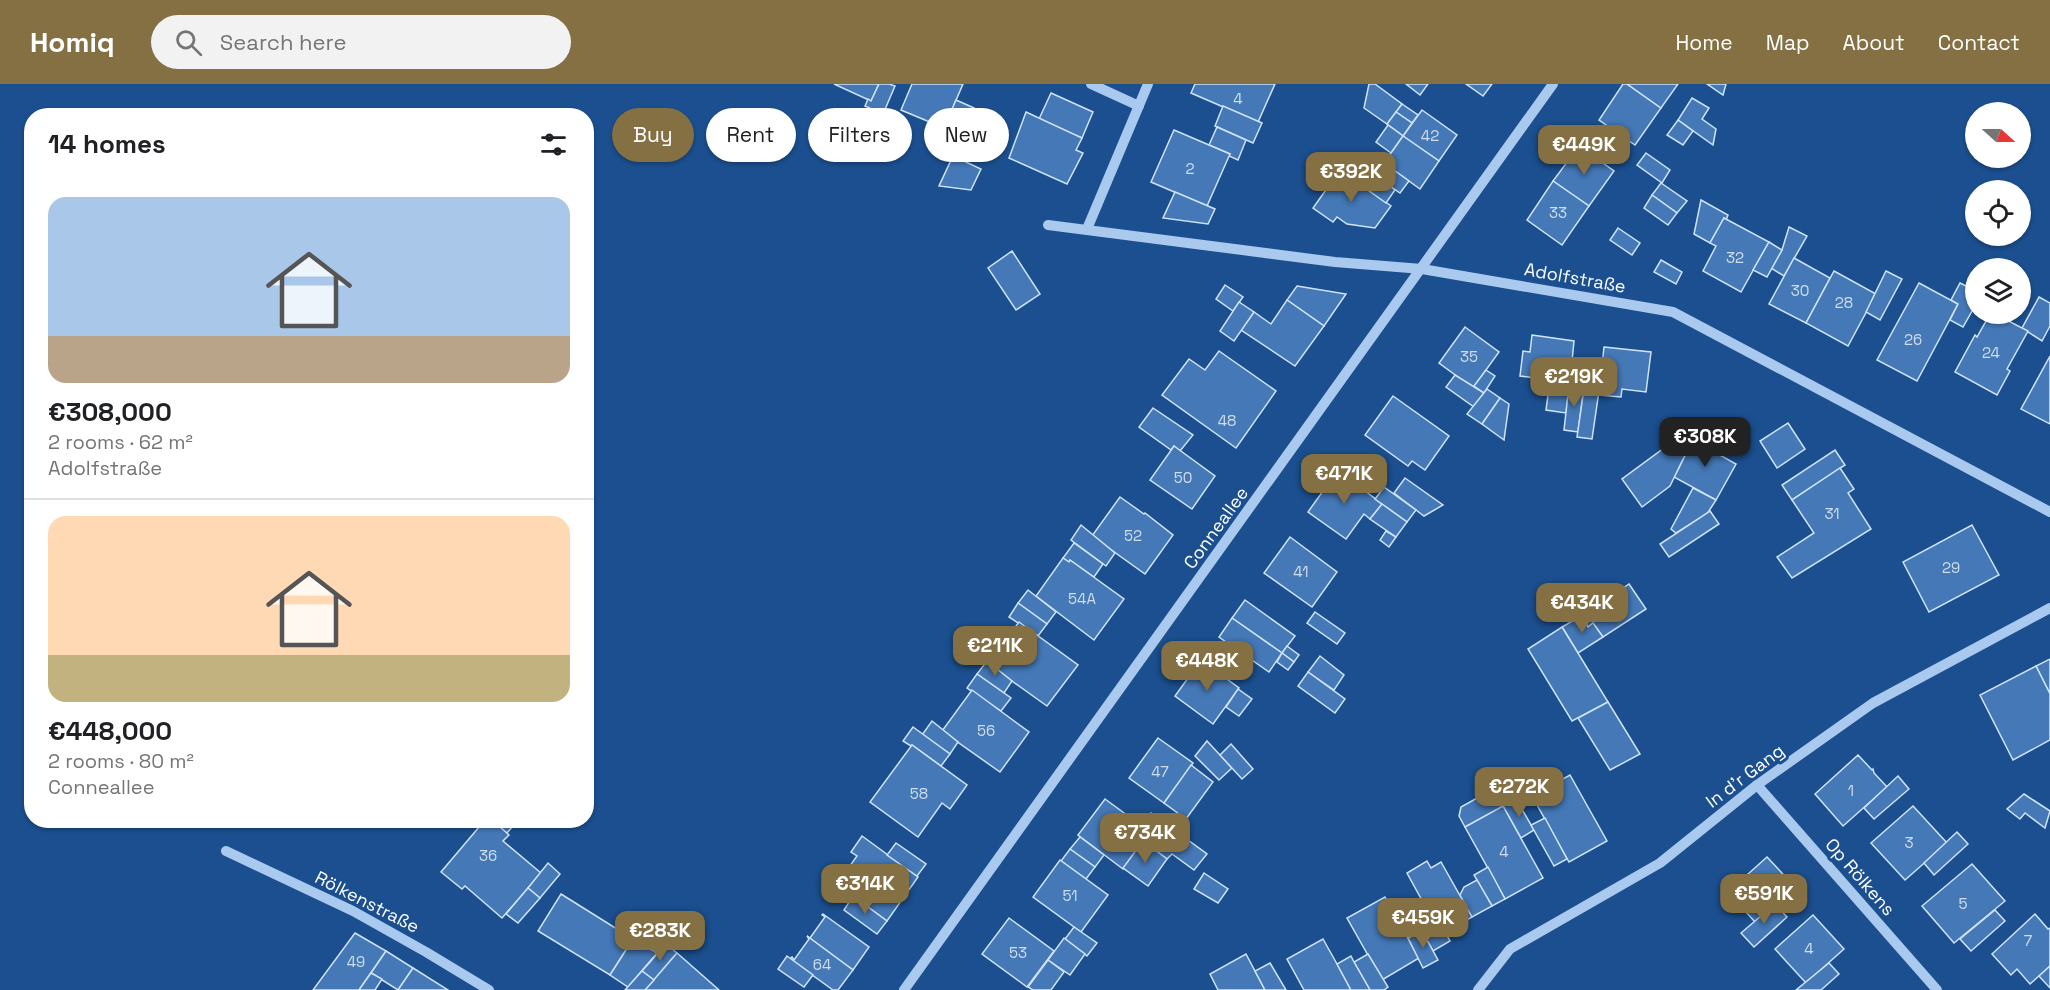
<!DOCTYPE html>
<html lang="en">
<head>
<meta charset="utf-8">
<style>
	body { margin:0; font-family:"Space Grotesk",sans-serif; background:#f2f2f2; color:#202124; height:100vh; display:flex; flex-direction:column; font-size:22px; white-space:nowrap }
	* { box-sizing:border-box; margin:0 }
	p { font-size:20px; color:#757577 }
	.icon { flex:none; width:33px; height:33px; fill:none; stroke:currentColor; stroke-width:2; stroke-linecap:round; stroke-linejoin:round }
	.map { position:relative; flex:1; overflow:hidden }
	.panel { position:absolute; left:24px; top:24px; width:570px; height:720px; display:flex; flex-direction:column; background:#fff; border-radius:24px; box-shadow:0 2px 4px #0004 }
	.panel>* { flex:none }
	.top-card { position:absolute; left:612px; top:24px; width:570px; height:54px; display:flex; gap:12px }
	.needle { width:39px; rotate:111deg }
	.tools { position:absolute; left:1965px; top:18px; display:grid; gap:12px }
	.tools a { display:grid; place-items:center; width:66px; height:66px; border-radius:50%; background:#fff; box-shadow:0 2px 4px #0004; font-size:30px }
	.price { position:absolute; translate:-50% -51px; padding:0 14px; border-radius:12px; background:#847042; color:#fff; font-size:20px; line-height:39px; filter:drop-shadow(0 2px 3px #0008) }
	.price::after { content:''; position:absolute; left:50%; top:36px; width:18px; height:14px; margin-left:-9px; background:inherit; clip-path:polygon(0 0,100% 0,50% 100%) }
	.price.active { background:#222; color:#fff }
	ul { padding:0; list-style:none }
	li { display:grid; align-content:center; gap:12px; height:318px; padding:0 24px }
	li+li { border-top:2px solid #e0e0e0 }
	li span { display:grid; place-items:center; height:186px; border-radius:18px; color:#555 }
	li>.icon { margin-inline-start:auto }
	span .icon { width:108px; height:108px; fill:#fffc; stroke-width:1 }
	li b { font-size:26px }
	h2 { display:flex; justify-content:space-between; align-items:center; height:72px; padding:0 24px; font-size:26px }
	.pill { padding:0 21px; border-radius:27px; background:#fff; box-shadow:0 2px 4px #0004; font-size:21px; line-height:54px }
	.pill.active { background:#847042; color:#fff }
	header { display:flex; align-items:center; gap:36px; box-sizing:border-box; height:84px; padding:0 30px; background:#847042; color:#fff }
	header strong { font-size:28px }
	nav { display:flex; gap:33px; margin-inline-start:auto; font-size:21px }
	.search { width:420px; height:54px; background:#f2f2f2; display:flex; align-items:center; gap:15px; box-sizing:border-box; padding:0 21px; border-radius:33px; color:#757577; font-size:22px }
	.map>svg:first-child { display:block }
</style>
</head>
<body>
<header>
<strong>Homiq</strong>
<div class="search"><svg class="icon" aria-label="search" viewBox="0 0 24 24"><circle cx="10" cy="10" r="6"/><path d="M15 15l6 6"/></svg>Search here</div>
<nav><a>Home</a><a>Map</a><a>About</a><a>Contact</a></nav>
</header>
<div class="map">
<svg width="2050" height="906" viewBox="0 0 2050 906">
	<rect width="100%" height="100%" fill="#1b4f8f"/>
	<!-- building -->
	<g fill="#4478b7" stroke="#cfe3fa" stroke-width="1.5">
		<polygon points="834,0 879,0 871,17"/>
		<polygon points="879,0 889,0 895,2 883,30 865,22 868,15 871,17"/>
		<polygon points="912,0 963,0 944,44 901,26"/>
		<polygon points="1195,0 1275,0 1258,38 1191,9"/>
		<polygon points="1369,0 1375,0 1402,20 1387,40 1364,24"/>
		<polygon points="1406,0 1428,0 1420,11"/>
		<polygon points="1466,0 1492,0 1483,12"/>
		<polygon points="1623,0 1627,0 1661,24 1635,61 1599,36"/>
		<polygon points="1627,0 1678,0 1661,24"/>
		<polygon points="1707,0 1726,0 1723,11"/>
		<polygon points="1051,9 1093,28 1082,54 1039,35"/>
		<polygon points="1692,14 1709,24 1702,35 1716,45 1713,61 1678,36"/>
		<polygon points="956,16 974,24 956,66 935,57 941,43 944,44"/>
		<polygon points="1402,20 1418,31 1412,39 1396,28"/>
		<polygon points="1223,22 1262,39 1253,59 1215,42"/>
		<polygon points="1422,26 1457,51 1439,77 1403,52"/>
		<polygon points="1026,28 1082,54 1076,66 1083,69 1067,100 1009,74"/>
		<polygon points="1396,28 1412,39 1403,52 1387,40"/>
		<polygon points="1678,36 1693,47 1683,61 1667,51"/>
		<polygon points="1388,41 1403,52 1391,69 1376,58"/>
		<polygon points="1217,43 1246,56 1238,76 1229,72 1230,70 1209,61"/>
		<polygon points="1174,46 1230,70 1207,122 1151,98"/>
		<polygon points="1403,52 1439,77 1420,105 1384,79"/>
		<polygon points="1579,62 1614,87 1589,122 1553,97"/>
		<polygon points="1646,69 1670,86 1662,99 1637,81"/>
		<polygon points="953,72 981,85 971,106 939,102"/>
		<polygon points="1384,79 1409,97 1400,109 1375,92"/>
		<polygon points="1340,86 1391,122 1375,144 1347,140 1337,133 1333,138 1313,124"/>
		<polygon points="1371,88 1395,106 1386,119 1361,101"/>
		<polygon points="1553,97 1589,122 1562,161 1527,136"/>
		<polygon points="1661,99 1687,117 1677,129 1652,111"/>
		<polygon points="1175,108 1215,125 1208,140 1163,134"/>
		<polygon points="1652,111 1677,129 1668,141 1644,124"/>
		<polygon points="1701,116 1728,131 1726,136 1724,134 1710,159 1694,150"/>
		<polygon points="1724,134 1769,158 1741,208 1703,187 1716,162 1710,159"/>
		<polygon points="1789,143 1807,152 1784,192 1771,184 1782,166"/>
		<polygon points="1618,144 1640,159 1632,171 1610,156"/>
		<polygon points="1769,158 1782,166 1767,193 1753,186"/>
		<polygon points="1012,167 1040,210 1016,226 988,184"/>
		<polygon points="1794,174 1830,194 1806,239 1769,220"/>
		<polygon points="1661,176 1682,188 1676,200 1654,188"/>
		<polygon points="1834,187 1876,210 1848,262 1806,239"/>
		<polygon points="1886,187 1902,195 1880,236 1866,228"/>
		<polygon points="1919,199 1958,220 1917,297 1877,276"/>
		<polygon points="1960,199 1976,207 1976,220 1963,243 1950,236 1958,220 1951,216"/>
		<polygon points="1225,201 1243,213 1233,227 1216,215"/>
		<polygon points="1297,202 1346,210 1324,242 1287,216"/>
		<polygon points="2039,213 2050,219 2050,242 2042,257 2022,244"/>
		<polygon points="1287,216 1324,242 1295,282 1241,246 1254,228 1271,240"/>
		<polygon points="1239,218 1254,228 1234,257 1220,247"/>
		<polygon points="1990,230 1995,230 2028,247 2007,285 2010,287 1997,311 1955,288 1975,251 1977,253"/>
		<polygon points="1465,243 1499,268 1473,304 1439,279"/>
		<polygon points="1532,251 1574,257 1570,298 1520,292 1523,267 1530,268"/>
		<polygon points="1604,263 1651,268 1646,308 1622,305 1621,313 1599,311"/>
		<polygon points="1219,267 1276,307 1236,364 1162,311 1189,275 1205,286"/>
		<polygon points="2050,272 2050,340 2021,325"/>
		<polygon points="1486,286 1495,292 1484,309 1474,302"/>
		<polygon points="1455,291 1484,309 1474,323 1446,303"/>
		<polygon points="1550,296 1570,298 1566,329 1546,326"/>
		<polygon points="1569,301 1584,302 1578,348 1564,346"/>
		<polygon points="1487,305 1500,314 1482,340 1467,330"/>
		<polygon points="1584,305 1599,307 1592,355 1577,353"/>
		<polygon points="1393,312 1449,352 1425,386 1412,377 1408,382 1365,351"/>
		<polygon points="1500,314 1509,320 1504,356 1482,340"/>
		<polygon points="1153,324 1193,351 1180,367 1174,362 1171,366 1139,343"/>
		<polygon points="1788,339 1805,365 1777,384 1760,357"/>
		<polygon points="1696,351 1719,364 1716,369 1736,380 1716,416 1674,393"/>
		<polygon points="1671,359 1687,367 1670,402 1642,423 1622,395"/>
		<polygon points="1174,362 1215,392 1192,425 1150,396"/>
		<polygon points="1835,366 1845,381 1792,416 1782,401"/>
		<polygon points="1840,384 1854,405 1848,409 1871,445 1792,494 1777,473 1814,449 1792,416"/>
		<polygon points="1338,386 1382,420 1370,435 1364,430 1346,455 1308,428"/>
		<polygon points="1405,394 1443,421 1424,432 1416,426 1394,409"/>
		<polygon points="1384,403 1416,426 1407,438 1375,415"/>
		<polygon points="1693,404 1716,416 1707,430 1676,449 1671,445"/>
		<polygon points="1120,413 1144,430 1145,429 1173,451 1145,490 1092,452"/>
		<polygon points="1382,420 1407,438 1396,453 1370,435"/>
		<polygon points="1710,427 1719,440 1669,473 1660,460"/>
		<polygon points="1081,441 1115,469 1106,482 1071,456"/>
		<polygon points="1972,441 1999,491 1929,528 1903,478"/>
		<polygon points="1386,447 1396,453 1389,463 1380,456"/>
		<polygon points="1290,453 1337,488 1312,523 1264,489"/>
		<polygon points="1074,459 1103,480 1094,493 1070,476 1069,478 1063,474"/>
		<polygon points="1063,474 1069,478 1070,476 1124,515 1094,556 1036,512"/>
		<polygon points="1629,500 1646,525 1603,553 1593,539 1588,543 1581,532"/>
		<polygon points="1028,506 1056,528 1047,540 1018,519"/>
		<polygon points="1245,516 1295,552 1282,569 1232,534"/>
		<polygon points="1018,519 1047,540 1038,552 1009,533"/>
		<polygon points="1315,528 1345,549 1337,560 1307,539"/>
		<polygon points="1581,532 1588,543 1593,539 1603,553 1578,569 1562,543"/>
		<polygon points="1232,534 1282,569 1269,588 1219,553"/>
		<polygon points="1019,538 1078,581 1047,622 988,580"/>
		<polygon points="1562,543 1608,618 1572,637 1528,565"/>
		<polygon points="1287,562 1299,571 1294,578 1282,569"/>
		<polygon points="1282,569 1294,578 1288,586 1277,578"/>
		<polygon points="1320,572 1344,591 1334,606 1308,588"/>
		<polygon points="2050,575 2050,610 2036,582"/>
		<polygon points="1201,576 1239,604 1213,640 1175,612"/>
		<polygon points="987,577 1012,597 1004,609 977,590"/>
		<polygon points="2036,582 2050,610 2050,656 2013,676 1980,611"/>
		<polygon points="1308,588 1345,615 1335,629 1298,602"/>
		<polygon points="977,590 1011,614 1001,627 967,604"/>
		<polygon points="1238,605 1252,615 1239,632 1226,623"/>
		<polygon points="972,606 1029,648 1000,688 942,647"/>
		<polygon points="1608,618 1640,670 1610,686 1578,634"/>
		<polygon points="932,637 958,658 950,670 922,651"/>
		<polygon points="913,643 950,670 941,682 912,661 911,662 903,657"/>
		<polygon points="1158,654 1193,679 1164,719 1129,694"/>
		<polygon points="1207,657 1232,684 1219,696 1195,672"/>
		<polygon points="1231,660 1253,685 1242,695 1220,671"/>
		<polygon points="912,661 967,701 950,725 942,719 918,753 870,718"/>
		<polygon points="1858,671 1872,686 1873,685 1874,689 1887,703 1843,742 1815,710"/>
		<polygon points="1191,681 1213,698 1186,735 1164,719"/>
		<polygon points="1570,691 1607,757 1569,778 1532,712"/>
		<polygon points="1898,692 1909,705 1874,735 1864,724"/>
		<polygon points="1486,709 1495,712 1502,723 1465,743 1459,732 1461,723"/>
		<polygon points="2024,710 2050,727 2045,744 2025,729 2020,735 2007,725"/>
		<polygon points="1105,715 1150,748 1123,785 1078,751"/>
		<polygon points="1516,715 1534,746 1521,754 1503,722"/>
		<polygon points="1503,722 1543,794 1505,815 1465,743"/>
		<polygon points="1913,722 1947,759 1905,796 1871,759"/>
		<polygon points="1151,729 1207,770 1194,786 1172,770 1167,775 1143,757 1150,748 1141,741"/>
		<polygon points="1545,734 1567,775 1554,782 1531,741"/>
		<polygon points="485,736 492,736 507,749 509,751 503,757 541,789 502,834 465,802 462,805 441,788"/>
		<polygon points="492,736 518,736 507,749"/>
		<polygon points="1957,748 1968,760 1934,791 1924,779"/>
		<polygon points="862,752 918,793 887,837 854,813 859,806 842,793 857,772 851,768"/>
		<polygon points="1080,753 1104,771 1095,783 1070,765"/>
		<polygon points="1143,757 1167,775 1148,802 1123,784"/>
		<polygon points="896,759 926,780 917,792 887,771"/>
		<polygon points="1070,765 1095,783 1086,795 1061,777"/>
		<polygon points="1767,773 1795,803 1755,838 1728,808"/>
		<polygon points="1060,776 1108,811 1081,848 1033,813"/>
		<polygon points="1427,777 1431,784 1441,778 1472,833 1441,851 1407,789"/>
		<polygon points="548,779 560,790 540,814 528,804"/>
		<polygon points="1972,780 2005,817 1954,859 1922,822"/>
		<polygon points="1488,783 1505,815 1492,822 1474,791"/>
		<polygon points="1204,789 1228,805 1218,819 1194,805"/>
		<polygon points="1477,796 1492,822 1472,833 1460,811 1464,803"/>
		<polygon points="528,804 540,814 518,839 506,830"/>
		<polygon points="561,810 633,855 610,891 538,847"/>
		<polygon points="853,812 887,837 877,850 844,826"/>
		<polygon points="1385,813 1419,874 1382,896 1347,834"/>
		<polygon points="1424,820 1441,851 1445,848 1450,857 1433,867 1411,827"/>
		<polygon points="1775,820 1787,833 1754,863 1741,849"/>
		<polygon points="1995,826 2005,837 1971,867 1960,855"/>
		<polygon points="823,830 869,863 853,886 807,852 810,854 825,833 822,831"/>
		<polygon points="2035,830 2048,845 2050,844 2050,882 2030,900 2017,885 2011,891 1992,870"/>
		<polygon points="1813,831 1844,865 1806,899 1775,865"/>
		<polygon points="1009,834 1054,867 1027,903 982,870"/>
		<polygon points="1074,843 1097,859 1087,872 1065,855"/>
		<polygon points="1422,847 1438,876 1423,884 1408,854"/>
		<polygon points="355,849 386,867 359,906 313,906"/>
		<polygon points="807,852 853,886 838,906 833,906 790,875 792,873 794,876 809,855"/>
		<polygon points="1064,854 1085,870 1070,891 1048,876"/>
		<polygon points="633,855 657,869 628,903 610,891"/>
		<polygon points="1323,855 1337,880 1351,906 1304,906 1287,875"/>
		<polygon points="666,860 677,869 654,896 642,887"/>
		<polygon points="386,867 413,884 398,906 371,889"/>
		<polygon points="677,869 719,906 645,906"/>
		<polygon points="1246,870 1265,906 1218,906 1210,890"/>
		<polygon points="1368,870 1388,903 1384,906 1370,906 1354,878"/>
		<polygon points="787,872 813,891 804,903 778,885"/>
		<polygon points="1351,872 1354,878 1370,906 1351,906 1337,880"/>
		<polygon points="1048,876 1064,888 1051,906 1033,906 1028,903"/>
		<polygon points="1270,879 1286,906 1265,906 1255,887"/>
		<polygon points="1829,879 1839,890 1821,906 1796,906"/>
		<polygon points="2050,882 2050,904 2039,892"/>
		<polygon points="413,884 448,906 398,906"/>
		<polygon points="642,887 654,896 645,906 625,906"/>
		<polygon points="371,889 382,895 375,906 359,906"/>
	</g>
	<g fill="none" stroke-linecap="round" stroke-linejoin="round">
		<!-- minor -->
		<g stroke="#a9c9ee" stroke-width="10">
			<polyline points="1091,0 1139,22"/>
			<polyline points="1048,141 1335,178 1422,185 1673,228 2050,428"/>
			<polyline points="1087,145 1148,0"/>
			<polyline points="1757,701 1937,906"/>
			<polyline points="226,767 353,827 426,868 489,906"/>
			<polyline points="904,906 1553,0"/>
			<polyline points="1478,906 1510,865 1660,779 1757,701 1873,619 2050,524"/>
		</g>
	</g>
	<g text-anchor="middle" stroke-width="6" stroke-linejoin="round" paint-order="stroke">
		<!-- number labels -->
		<g font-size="15" fill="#d0dded">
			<text x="1238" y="20">4</text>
			<text x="1430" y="57">42</text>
			<text x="1190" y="90">2</text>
			<text x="1558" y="134">33</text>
			<text x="1735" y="179">32</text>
			<text x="1800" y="212">30</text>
			<text x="1844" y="224">28</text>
			<text x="1913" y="261">26</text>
			<text x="1991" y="274">24</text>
			<text x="1469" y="278">35</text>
			<text x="1227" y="342">48</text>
			<text x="1183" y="399">50</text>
			<text x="1832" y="435">31</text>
			<text x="1133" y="457">52</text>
			<text x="1951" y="489">29</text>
			<text x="1301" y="493">41</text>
			<text x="1082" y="520">54A</text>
			<text x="986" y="652">56</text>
			<text x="1160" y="693">47</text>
			<text x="1851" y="712">1</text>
			<text x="919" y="715">58</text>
			<text x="1909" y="764">3</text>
			<text x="1504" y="773">4</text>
			<text x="488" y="777">36</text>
			<text x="1070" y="817">51</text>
			<text x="1963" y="825">5</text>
			<text x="2028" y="862">7</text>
			<text x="1809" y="870">4</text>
			<text x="1018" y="874">53</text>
			<text x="356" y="883">49</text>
			<text x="822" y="886">64</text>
		</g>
		<!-- street labels -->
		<g font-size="18" fill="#fff" stroke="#1b4f8f">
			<text transform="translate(1575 194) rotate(10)" y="6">Adolfstraße</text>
			<text transform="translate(1216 444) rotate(-54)" y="6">Conneallee</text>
			<text transform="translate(1745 692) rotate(-37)" y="6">In d'r Gang</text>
			<text transform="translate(1860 793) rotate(49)" y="6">Op Rölkens</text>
			<text transform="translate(367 818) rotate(27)" y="6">Rölkenstraße</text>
		</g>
	</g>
</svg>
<div class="tools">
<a><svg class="needle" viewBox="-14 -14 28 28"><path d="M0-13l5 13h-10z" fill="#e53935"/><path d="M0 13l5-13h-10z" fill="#757577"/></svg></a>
<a><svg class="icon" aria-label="locate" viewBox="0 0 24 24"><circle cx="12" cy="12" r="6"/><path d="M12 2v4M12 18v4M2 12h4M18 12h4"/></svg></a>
<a><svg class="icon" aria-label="layers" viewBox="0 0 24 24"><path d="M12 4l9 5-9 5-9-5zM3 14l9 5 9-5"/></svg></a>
</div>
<b class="price" style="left:1584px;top:92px">€449K</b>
<b class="price" style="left:1351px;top:119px">€392K</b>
<b class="price" style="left:1574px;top:324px">€219K</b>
<b class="price active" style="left:1705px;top:384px">€308K</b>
<b class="price" style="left:1344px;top:421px">€471K</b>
<b class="price" style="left:1582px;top:550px">€434K</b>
<b class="price" style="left:995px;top:593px">€211K</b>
<b class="price" style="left:1207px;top:608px">€448K</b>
<b class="price" style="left:1519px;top:734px">€272K</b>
<b class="price" style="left:1145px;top:780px">€734K</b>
<b class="price" style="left:865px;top:831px">€314K</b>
<b class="price" style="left:1764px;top:841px">€591K</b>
<b class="price" style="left:1423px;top:865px">€459K</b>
<b class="price" style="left:660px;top:878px">€283K</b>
<div class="top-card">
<a class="pill active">Buy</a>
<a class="pill">Rent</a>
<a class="pill">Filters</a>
<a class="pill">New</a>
</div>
<section class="panel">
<h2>14 homes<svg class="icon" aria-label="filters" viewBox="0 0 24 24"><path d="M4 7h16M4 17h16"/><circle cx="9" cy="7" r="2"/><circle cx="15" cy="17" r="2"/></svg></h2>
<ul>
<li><span style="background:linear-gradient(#a9c7e8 75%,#b9a48a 0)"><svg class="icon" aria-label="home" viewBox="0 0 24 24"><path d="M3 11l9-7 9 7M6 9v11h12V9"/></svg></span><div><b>€308,000</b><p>2 rooms · 62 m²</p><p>Adolfstraße</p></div></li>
<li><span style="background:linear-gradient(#ffd9b3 75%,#c2b280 0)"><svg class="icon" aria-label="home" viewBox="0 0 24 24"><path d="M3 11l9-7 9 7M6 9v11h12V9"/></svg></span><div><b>€448,000</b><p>2 rooms · 80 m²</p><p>Conneallee</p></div></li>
</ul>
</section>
</div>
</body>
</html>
